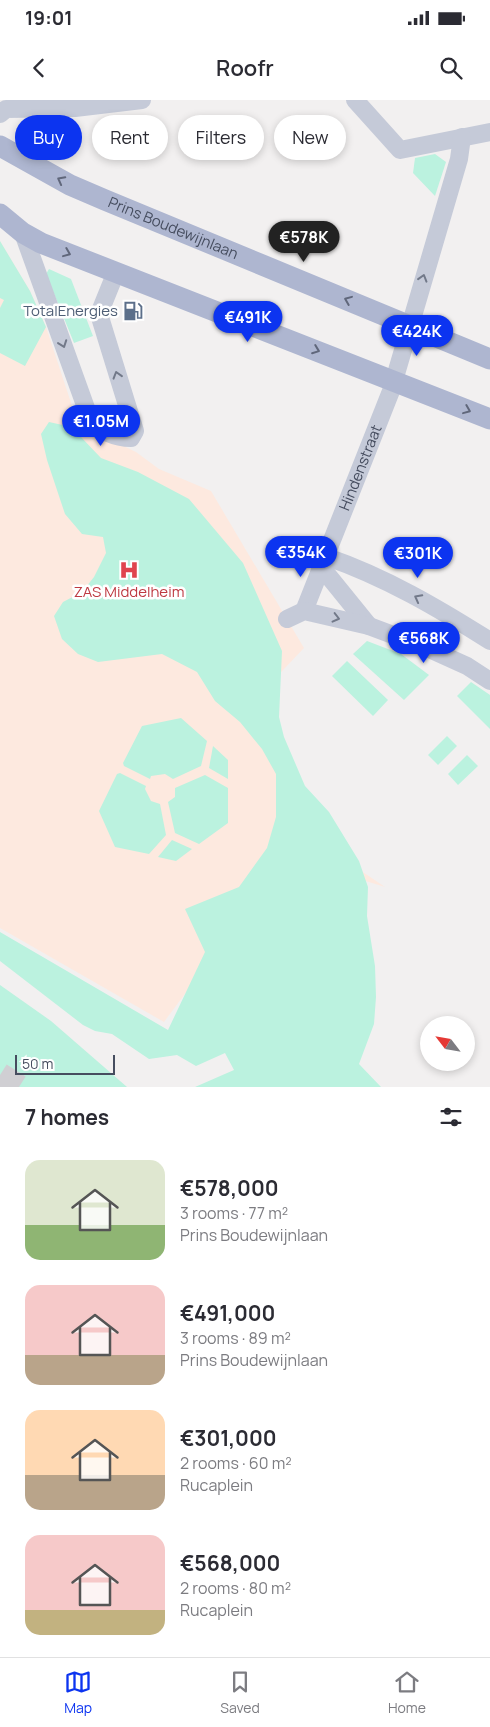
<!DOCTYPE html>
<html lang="en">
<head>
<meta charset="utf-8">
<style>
	body { margin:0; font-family:Manrope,sans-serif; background:#f2f2f3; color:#2b2b33; height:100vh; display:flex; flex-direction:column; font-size:19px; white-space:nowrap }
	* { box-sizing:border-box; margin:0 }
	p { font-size:16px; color:#7c7c81 }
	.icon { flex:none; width:28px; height:28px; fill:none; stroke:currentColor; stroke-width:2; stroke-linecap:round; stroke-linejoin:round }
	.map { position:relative; height:987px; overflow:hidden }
	.sheet { display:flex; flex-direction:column; background:#fff; flex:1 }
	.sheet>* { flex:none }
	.top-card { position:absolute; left:15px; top:15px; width:460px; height:45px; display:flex; gap:10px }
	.needle { width:32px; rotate:301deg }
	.fabs { position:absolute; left:420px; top:916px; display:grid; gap:10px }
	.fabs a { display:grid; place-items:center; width:55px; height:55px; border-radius:50%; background:#fff; box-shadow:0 2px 8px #0003; font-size:25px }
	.scale { position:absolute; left:15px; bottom:12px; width:100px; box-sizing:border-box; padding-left:5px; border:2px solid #464d5f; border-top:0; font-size:14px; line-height:18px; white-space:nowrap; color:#464d5f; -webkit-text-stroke:4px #fff; paint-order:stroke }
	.price { position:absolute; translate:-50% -42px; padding:0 11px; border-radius:18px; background:#0c34f0; color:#fff; font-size:16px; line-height:32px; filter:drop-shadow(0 1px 2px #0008) }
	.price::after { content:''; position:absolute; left:50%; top:30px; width:15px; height:11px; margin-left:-8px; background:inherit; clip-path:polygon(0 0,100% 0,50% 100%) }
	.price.selected { background:#222; color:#fff }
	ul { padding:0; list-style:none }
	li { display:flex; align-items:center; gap:15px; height:125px; padding:0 25px }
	li span { display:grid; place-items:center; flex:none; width:140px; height:100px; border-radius:15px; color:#555 }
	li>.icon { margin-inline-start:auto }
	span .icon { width:60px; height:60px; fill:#fffc; stroke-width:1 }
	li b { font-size:21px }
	h2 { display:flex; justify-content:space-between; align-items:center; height:60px; padding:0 25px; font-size:21px }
	.chip { padding:0 18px; border-radius:22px; background:#fff; box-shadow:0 2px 8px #0003; font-size:18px; line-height:45px }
	.chip.selected { background:#0c34f0; color:#fff }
	.status { display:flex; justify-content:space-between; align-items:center; height:35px; padding:0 25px; background:#fff; direction:ltr }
	.status svg { height:14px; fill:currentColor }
	header { display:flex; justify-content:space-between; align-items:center; height:65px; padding:0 25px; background:#fff; font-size:22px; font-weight:600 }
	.tab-bar { display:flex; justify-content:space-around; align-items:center; height:70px; border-top:1px solid #e1e1e2; background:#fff; font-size:14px; color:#7c7c81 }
	.tab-bar a { display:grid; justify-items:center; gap:2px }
	.tab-bar .selected { color:#0c34f0 }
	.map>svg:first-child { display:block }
</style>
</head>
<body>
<div class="status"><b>19:01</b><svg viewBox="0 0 49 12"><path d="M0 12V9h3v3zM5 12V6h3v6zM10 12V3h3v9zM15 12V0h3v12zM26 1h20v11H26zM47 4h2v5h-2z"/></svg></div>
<header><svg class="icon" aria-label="back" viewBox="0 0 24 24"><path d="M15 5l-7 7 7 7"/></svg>Roofr<svg class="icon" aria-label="search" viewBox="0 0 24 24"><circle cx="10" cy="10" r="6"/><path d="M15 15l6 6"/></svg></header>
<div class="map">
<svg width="490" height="987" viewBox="0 0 490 987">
	<rect width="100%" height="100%" fill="#f2f0f0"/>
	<!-- medical -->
	<polygon fill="#fde9df" points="0,141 30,191 46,227 78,324 136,352 159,369 211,391 304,548 264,590 294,682 351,764 385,787 292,758 228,836 164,922 0,828"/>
	<!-- green -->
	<g fill="#bbf2df">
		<polygon points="435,54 446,62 435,96 413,73 415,58"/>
		<polygon points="0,141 30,191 46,227 25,266 0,253 0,208 4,200 0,198"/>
		<polygon points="49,169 71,179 93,236 74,243 46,174"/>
		<polygon points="49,322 67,326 80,336 101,358 138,372 189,399 243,463 282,551 279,617 284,637 305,686 329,712 359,761 368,787 367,816 375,866 376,897 374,924 359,964 381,987 195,987 234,970 225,953 196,966 177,955 149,959 112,934 95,931 83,925 0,861 0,832 168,930 205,852 185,809 239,787 267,748 276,717 276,674 262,649 240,622 215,601 197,572 162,554 98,562 78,554 62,539 54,516 63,502 82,492 94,477 106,453 103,437 82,434 65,414 47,360 41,334"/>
		<polygon points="367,541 401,554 429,575 404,600 353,554"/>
		<polygon points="347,561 388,600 373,616 332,576"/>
		<polygon points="471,582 490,595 490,629 457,596"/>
		<polygon points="181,618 207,641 201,666 173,679 165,674 151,676 150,679 124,666 123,663 142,626"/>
		<polygon points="447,636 457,646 438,665 428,655"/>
		<polygon points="213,646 228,660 228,679 209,668"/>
		<polygon points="467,655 478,666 458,685 448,674"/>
		<polygon points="120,673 146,686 145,689 151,701 160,704 166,735 149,754 115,747 99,711 117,674"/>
		<polygon points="205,675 228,688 228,723 199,744 175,733 168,702 175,697 175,688"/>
		<polygon points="172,740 192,749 176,761 158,757"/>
		<polygon points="0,885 51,921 127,987 0,987"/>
	</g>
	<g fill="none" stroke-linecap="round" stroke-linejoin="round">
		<!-- highway-tunnel -->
		<polyline stroke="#d0cfd3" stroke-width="25" stroke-dasharray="25 12" stroke-linecap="butt" points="0,975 19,987"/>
		<!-- minor -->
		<g stroke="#c5cad8" stroke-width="18">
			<polyline points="355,0 400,50 490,32"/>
			<polyline points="0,14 6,9 75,8 142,0"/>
			<path d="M23 133 90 319C98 331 116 338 131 338L135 331 99 214 116 172"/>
			<path d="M327 457C385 477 438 508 490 541"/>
			<polyline points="322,468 369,526"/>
			<path id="s1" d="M304 511 391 291 459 59 462 37"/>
			<polyline points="287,519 304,511 369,526 425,547 467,566 490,581"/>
		</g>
		<!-- major -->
		<g stroke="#aeb6d0" stroke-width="21">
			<path id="s2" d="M0 46 70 85 105 100 490 259"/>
			<polyline points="0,114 23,133 41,143 490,319"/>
		</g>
	</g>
	<!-- one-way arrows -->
	<defs><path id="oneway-chevron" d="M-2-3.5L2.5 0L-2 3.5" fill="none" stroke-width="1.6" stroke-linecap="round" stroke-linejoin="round" transform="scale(1.25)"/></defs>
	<g stroke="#60677b">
		<use href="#oneway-chevron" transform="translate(61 80) rotate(-152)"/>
		<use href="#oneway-chevron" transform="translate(67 153) rotate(22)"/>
		<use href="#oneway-chevron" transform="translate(348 200) rotate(-158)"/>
		<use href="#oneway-chevron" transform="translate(316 250) rotate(21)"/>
		<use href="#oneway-chevron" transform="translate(467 310) rotate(22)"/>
	</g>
	<g stroke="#727989">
		<use href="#oneway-chevron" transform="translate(423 178) rotate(-73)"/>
		<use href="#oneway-chevron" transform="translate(63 244) rotate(70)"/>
		<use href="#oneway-chevron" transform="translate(117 275) rotate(-107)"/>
		<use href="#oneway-chevron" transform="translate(418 498) rotate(-152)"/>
		<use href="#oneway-chevron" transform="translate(336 518) rotate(14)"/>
	</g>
	<!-- icons -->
	<defs>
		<symbol id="fuel-bare" viewBox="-9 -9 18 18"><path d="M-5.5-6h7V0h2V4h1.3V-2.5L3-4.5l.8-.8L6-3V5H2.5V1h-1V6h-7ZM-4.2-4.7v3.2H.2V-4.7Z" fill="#5c6f8a" stroke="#fff" stroke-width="2.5" paint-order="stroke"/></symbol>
		<symbol id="hospital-bare" viewBox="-9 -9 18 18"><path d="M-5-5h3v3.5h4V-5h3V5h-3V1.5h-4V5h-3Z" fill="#e0444e" stroke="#fff" stroke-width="2.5" paint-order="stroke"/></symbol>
	</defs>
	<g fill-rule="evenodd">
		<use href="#fuel-bare" x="119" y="197" width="28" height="28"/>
		<use href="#hospital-bare" x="115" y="456" width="28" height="28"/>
	</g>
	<g text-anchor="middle" stroke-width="5" stroke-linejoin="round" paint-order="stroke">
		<!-- street labels -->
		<g font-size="15" fill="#464d5f" stroke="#fff">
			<text dy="5" stroke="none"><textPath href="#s2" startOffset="192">Prins Boudewijnlaan</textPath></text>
			<text dy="5" stroke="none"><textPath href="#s1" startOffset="154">Hindenstraat</textPath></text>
		</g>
		<!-- service labels -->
		<g font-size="15" fill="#4e5e75" stroke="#fff" text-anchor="end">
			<text x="118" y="216">TotalEnergies</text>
		</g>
		<!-- health labels -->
		<g font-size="15" fill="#be3a42" stroke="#fff">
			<text x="129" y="497">ZAS Middelheim</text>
		</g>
	</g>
</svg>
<div class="fabs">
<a><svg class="needle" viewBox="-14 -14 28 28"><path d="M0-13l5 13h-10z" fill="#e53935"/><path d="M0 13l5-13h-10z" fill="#7c7c81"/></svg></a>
</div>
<div class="scale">50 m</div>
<b class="price selected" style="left:304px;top:163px">€578K</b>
<b class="price" style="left:248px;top:243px">€491K</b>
<b class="price" style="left:417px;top:257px">€424K</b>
<b class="price" style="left:101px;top:347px">€1.05M</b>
<b class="price" style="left:301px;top:478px">€354K</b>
<b class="price" style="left:418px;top:479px">€301K</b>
<b class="price" style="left:424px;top:564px">€568K</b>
<div class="top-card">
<a class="chip selected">Buy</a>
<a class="chip">Rent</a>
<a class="chip">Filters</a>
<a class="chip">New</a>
</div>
</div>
<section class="sheet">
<h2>7 homes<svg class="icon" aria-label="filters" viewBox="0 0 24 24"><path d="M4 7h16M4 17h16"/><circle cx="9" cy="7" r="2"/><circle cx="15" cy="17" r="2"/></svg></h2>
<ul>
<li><span style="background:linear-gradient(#dfe7d0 65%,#8fb573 0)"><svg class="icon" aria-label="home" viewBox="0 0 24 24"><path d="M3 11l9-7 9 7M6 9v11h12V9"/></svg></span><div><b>€578,000</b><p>3 rooms · 77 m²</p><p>Prins Boudewijnlaan</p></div></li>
<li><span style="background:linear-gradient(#f6c9c9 70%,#b9a48a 0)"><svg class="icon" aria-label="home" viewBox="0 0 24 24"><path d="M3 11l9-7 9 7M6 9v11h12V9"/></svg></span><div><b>€491,000</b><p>3 rooms · 89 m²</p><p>Prins Boudewijnlaan</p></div></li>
<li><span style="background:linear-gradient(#ffd9b3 65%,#b9a48a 0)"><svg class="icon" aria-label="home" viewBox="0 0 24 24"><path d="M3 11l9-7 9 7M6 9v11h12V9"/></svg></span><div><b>€301,000</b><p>2 rooms · 60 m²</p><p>Rucaplein</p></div></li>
<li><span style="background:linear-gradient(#f6c9c9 75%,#c2b280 0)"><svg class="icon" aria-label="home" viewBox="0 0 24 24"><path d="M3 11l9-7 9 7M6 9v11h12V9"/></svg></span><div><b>€568,000</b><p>2 rooms · 80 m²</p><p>Rucaplein</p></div></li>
</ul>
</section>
<nav class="tab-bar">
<a class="selected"><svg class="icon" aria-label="map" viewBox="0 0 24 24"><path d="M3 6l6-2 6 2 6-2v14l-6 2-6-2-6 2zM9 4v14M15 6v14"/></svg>Map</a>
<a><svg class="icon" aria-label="saved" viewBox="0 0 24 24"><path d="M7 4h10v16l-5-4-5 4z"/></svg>Saved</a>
<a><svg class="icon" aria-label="home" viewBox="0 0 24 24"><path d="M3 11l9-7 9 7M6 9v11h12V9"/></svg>Home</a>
</nav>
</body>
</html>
